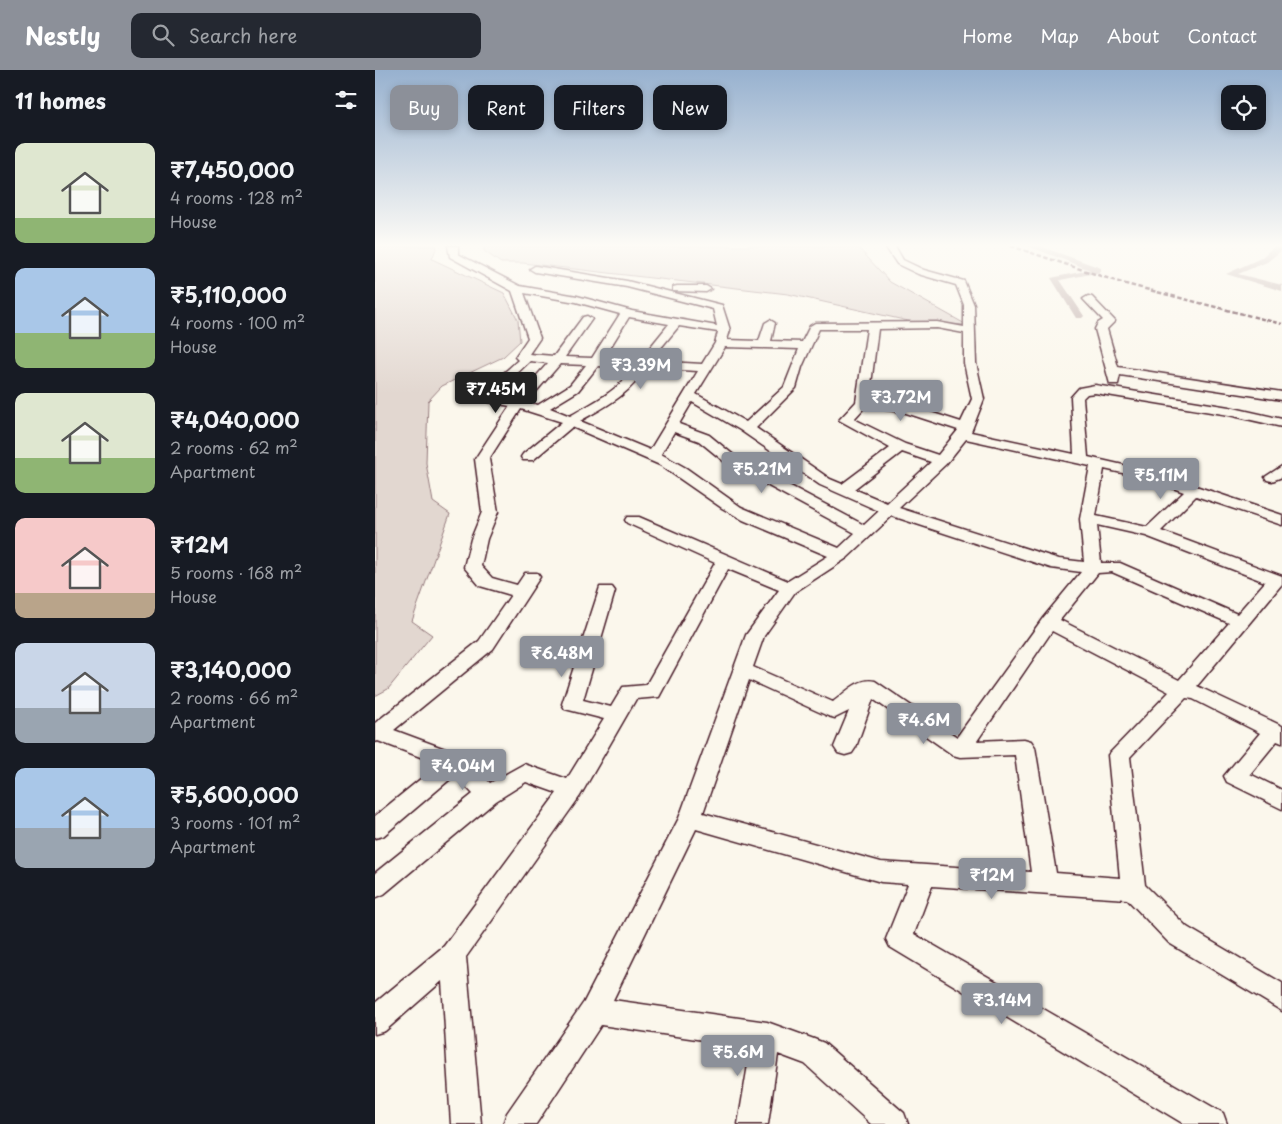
<!DOCTYPE html>
<html lang="en">
<head>
<meta charset="utf-8">
<style>
	body { margin:0; font-family:"Playpen Sans",sans-serif; background:#242831; color:#f1f3f6; height:100vh; display:flex; flex-direction:column; font-size:19px; white-space:nowrap }
	* { box-sizing:border-box; margin:0 }
	p { font-size:16px; color:#9ea1a6 }
	.icon { flex:none; width:28px; height:28px; fill:none; stroke:currentColor; stroke-width:2; stroke-linecap:round; stroke-linejoin:round }
	.map { position:relative; flex:1; overflow:hidden }
	.sheet { display:flex; flex-direction:column; background:#171b24; width:375px }
	.sheet>* { flex:none }
	.hud { position:absolute; left:15px; top:15px; width:475px; height:45px; display:flex; gap:10px }
	.tools { position:absolute; left:846px; top:15px; display:grid; gap:10px }
	.tools a { display:grid; place-items:center; width:45px; height:45px; border-radius:10px; background:#171b24; box-shadow:0 2px 8px #0003; font-size:25px }
	.price { position:absolute; translate:-50% -42px; padding:0 11px; border-radius:5px; background:#8c9099; color:#fff; font-size:16px; line-height:32px; filter:drop-shadow(0 1px 2px #0008) }
	.price::after { content:''; position:absolute; left:50%; top:30px; width:15px; height:11px; margin-left:-8px; background:inherit; clip-path:polygon(0 0,100% 0,50% 100%) }
	.price.current { background:#222; color:#fff }
	ul { padding:0; list-style:none }
	li { display:flex; align-items:center; gap:15px; height:125px; padding:0 15px }
	li span { display:grid; place-items:center; flex:none; width:140px; height:100px; border-radius:10px; color:#555 }
	li>.icon { margin-inline-start:auto }
	span .icon { width:60px; height:60px; fill:#fffc; stroke-width:1 }
	li b { font-size:21px }
	h2 { display:flex; justify-content:space-between; align-items:center; height:60px; padding:0 15px; font-size:21px }
	.pill { padding:0 18px; border-radius:10px; background:#171b24; box-shadow:0 2px 8px #0003; font-size:18px; line-height:45px }
	.pill.current { background:#8c9099; color:#fff }
	header { display:flex; align-items:center; gap:30px; box-sizing:border-box; height:70px; padding:0 25px; background:#8c9099; color:#fff }
	header strong { font-size:24px }
	nav { display:flex; gap:28px; margin-inline-start:auto; font-size:18px }
	.search { width:350px; height:45px; background:#242831; display:flex; align-items:center; gap:12px; box-sizing:border-box; padding:0 18px; border-radius:10px; color:#9ea1a6; font-size:19px }
	main { display:flex; flex:1; min-height:0 }
	.map>svg:first-child { display:block }
</style>
</head>
<body>
<header>
<strong>Nestly</strong>
<div class="search"><svg class="icon" aria-label="search" viewBox="0 0 24 24"><circle cx="10" cy="10" r="6"/><path d="M15 15l6 6"/></svg>Search here</div>
<nav><a>Home</a><a>Map</a><a>About</a><a>Contact</a></nav>
</header>
<main>
<section class="sheet">
<h2>11 homes<svg class="icon" aria-label="filters" viewBox="0 0 24 24"><path d="M4 7h16M4 17h16"/><circle cx="9" cy="7" r="2"/><circle cx="15" cy="17" r="2"/></svg></h2>
<ul>
<li><span style="background:linear-gradient(#dfe7d0 75%,#8fb573 0)"><svg class="icon" aria-label="home" viewBox="0 0 24 24"><path d="M3 11l9-7 9 7M6 9v11h12V9"/></svg></span><div><b>₹7,450,000</b><p>4 rooms · 128 m²</p><p>House</p></div></li>
<li><span style="background:linear-gradient(#a9c7e8 65%,#8fb573 0)"><svg class="icon" aria-label="home" viewBox="0 0 24 24"><path d="M3 11l9-7 9 7M6 9v11h12V9"/></svg></span><div><b>₹5,110,000</b><p>4 rooms · 100 m²</p><p>House</p></div></li>
<li><span style="background:linear-gradient(#dfe7d0 65%,#8fb573 0)"><svg class="icon" aria-label="home" viewBox="0 0 24 24"><path d="M3 11l9-7 9 7M6 9v11h12V9"/></svg></span><div><b>₹4,040,000</b><p>2 rooms · 62 m²</p><p>Apartment</p></div></li>
<li><span style="background:linear-gradient(#f6c9c9 75%,#b9a48a 0)"><svg class="icon" aria-label="home" viewBox="0 0 24 24"><path d="M3 11l9-7 9 7M6 9v11h12V9"/></svg></span><div><b>₹12M</b><p>5 rooms · 168 m²</p><p>House</p></div></li>
<li><span style="background:linear-gradient(#c9d6e8 65%,#9aa5b1 0)"><svg class="icon" aria-label="home" viewBox="0 0 24 24"><path d="M3 11l9-7 9 7M6 9v11h12V9"/></svg></span><div><b>₹3,140,000</b><p>2 rooms · 66 m²</p><p>Apartment</p></div></li>
<li><span style="background:linear-gradient(#a9c7e8 60%,#9aa5b1 0)"><svg class="icon" aria-label="home" viewBox="0 0 24 24"><path d="M3 11l9-7 9 7M6 9v11h12V9"/></svg></span><div><b>₹5,600,000</b><p>3 rooms · 101 m²</p><p>Apartment</p></div></li>
</ul>
</section>
<div class="map">
<svg width="907" height="1054" viewBox="0 0 907 1054">
	<rect width="100%" height="100%" fill="#fbf7ec"/>
	<filter id="ink" filterUnits="userSpaceOnUse"><feTurbulence type="fractalNoise" baseFrequency=".02" numOctaves="2"/><feDisplacementMap in="SourceGraphic" scale="10" xChannelSelector="R" yChannelSelector="G"/><feConvolveMatrix kernelMatrix="1 2 1 2 8 2 1 2 1" color-interpolation-filters="sRGB"/></filter>
	<g filter="url(#ink)">
		<!-- green -->
		<g fill="#e2d7d0" stroke="#967b7e">
			<polygon points="0,176 62,176 57,189 129,223 143,250 145,271 128,287 67,316 53,331 51,393 58,432 75,444 37,551 57,565 13,619 0,626"/>
			<polygon points="109,176 482,176 515,212 592,255 538,252 413,224 148,193 126,193 109,181"/>
		</g>
		<g fill="none" stroke-linecap="round" stroke-linejoin="round">
			<!-- canal -->
			<g fill="#bfadaa" fill-rule="evenodd">
				<polygon points="653,176 664,176 726,198 726,202 685,210 709,246 707,248 701,248 676,208 715,200"/>
				<polygon points="907,176 907,180 892,192 863,204 907,215 907,221 851,204 886,188 897,178"/>
			</g>
			<defs>
				<g id="minor">
					<path d="M73 176H83V184L145 216 202 226 257 241 342 256 338 239 252 217 160 202 155 199 160 196 252 211 347 235 355 260 352 270 384 271 390 253 395 250 400 253 396 271 427 272 435 256 440 253 562 252 589 257V235L581 215 543 204 522 194 510 176H520L528 190 549 200 589 211 599 235 601 293 609 329 596 362 699 384 696 327 704 318 720 315 854 337 907 349V357L854 345 720 323 712 324 708 328 713 387 779 402 907 445V455L821 426 786 461 907 506V514L822 616 907 656V673L902 671 875 704 907 720V739L852 712 849 706 885 663 818 629 811 628 755 687 770 815 812 857 907 913V941L794 873 752 829 557 816 539 864 848 1043 852 1054H809L515 877 511 869 533 814 506 812 321 759 238 930 392 952 439 969 449 973 529 1043 533 1054H496L430 994 403 984 393 1054H363L376 977 226 955 161 1054H128L132 1043 209 932 304 748 371 565 404 520 353 499 284 627 261 629 205 726 91 887 106 1054H76L67 911 10 961 0 964V933L69 876 182 723 151 712 121 731 9 824 0 828V803L98 724 80 705 8 766 0 768V746L64 694 3 671 0 672V653L104 571 136 525 105 516 89 497 96 469 107 442 100 389 135 336 114 332 106 324 143 290 140 287 153 268 137 221 75 187ZM149 223 201 232 245 244 217 288 190 287 217 249 212 246 208 247 179 286 154 284 165 268ZM254 247 294 254 264 291 228 289ZM304 256 343 262 340 273 327 294 275 291ZM562 258 589 263V293L597 329 586 352 530 334 494 330 503 259ZM444 259H492L481 332 464 350 515 378 467 414 455 409 381 358 421 318 427 297ZM350 277 424 279 409 317 371 352 321 324ZM155 291 173 293 140 330 120 324ZM185 294 211 295 195 315 163 335 152 332ZM223 296 259 298C243 321 219 332 195 346L175 338 203 321ZM271 298 323 301 275 380 205 351C233 335 253 326 271 298ZM317 332 365 360 445 415 504 441 489 455 361 387 334 365 304 354ZM490 337 528 342 583 360 563 385 530 374 479 349ZM146 339 187 352 148 384 146 387 148 390H158L197 357 285 395 347 438 368 450 453 486 413 511 264 447H252L250 450 252 453 340 493 271 615 248 617 236 637 208 630 240 521 237 517H225L187 634 190 639 229 649 192 709 149 694 115 713 89 686 19 660 118 579 165 507 162 503H150L142 515 117 508 106 496 112 469 123 442 114 389ZM299 362 324 371 351 393 480 463 464 478 366 437 311 398 286 384ZM591 369 715 396 705 449 709 492 684 489 524 438 571 394ZM527 382 556 392 512 433 479 419ZM729 399 770 408 809 422 772 457 721 446ZM517 446 676 498 706 502 668 548 582 667 500 611C484 607 470 623 458 632L378 597 389 566 420 522 472 488ZM722 455 771 466 890 512 862 544 745 493H726ZM737 502 854 553 804 610 685 550 723 503ZM677 561 794 622 733 685 745 808 681 803 660 677 656 671 649 669 602 671ZM374 610 453 646 460 648 474 641 459 677 463 683 470 685 477 683 481 677 498 629 578 685 585 687 640 685 656 802 506 792 328 743Z"/>
					<polygon points="302,216 331,216 336,219 331,222 298,221 298,217"/>
					<polygon points="713,226 717,227 740,251 732,259 743,297 907,322 907,330 745,305 743,314 735,314 720,259 723,253 728,250 708,229"/>
					<polygon points="907,396 907,407 897,411 892,410 890,407"/>
				</g>
			</defs>
			<!-- minor casing -->
			<use href="#minor" stroke="#4a1f2b" stroke-width="3"/>
			<!-- minor -->
			<use href="#minor" fill="#fbf7ec" fill-rule="evenodd"/>
			<!-- rail -->
			<polyline stroke="#4a1f2b" stroke-width="2.5" stroke-dasharray="4.5 2.5" stroke-linecap="butt" points="636,176 747,213 907,254"/>
		</g>
	</g>
	<!-- sky -->
	<linearGradient id="sky" x2="0" y2="1"><stop stop-color="#97b1cf"/><stop offset="0.54" stop-color="#fdfbf6"/><stop offset="1" stop-color="#fdfbf6" stop-opacity="0"/></linearGradient>
	<rect width="907" height="324" fill="url(#sky)"/>
</svg>
<div class="tools">
<a><svg class="icon" aria-label="locate" viewBox="0 0 24 24"><circle cx="12" cy="12" r="6"/><path d="M12 2v4M12 18v4M2 12h4M18 12h4"/></svg></a>
</div>
<b class="price" style="left:266px;top:320px">₹3.39M</b>
<b class="price current" style="left:121px;top:344px">₹7.45M</b>
<b class="price" style="left:526px;top:352px">₹3.72M</b>
<b class="price" style="left:387px;top:424px">₹5.21M</b>
<b class="price" style="left:786px;top:430px">₹5.11M</b>
<b class="price" style="left:187px;top:608px">₹6.48M</b>
<b class="price" style="left:549px;top:675px">₹4.6M</b>
<b class="price" style="left:88px;top:721px">₹4.04M</b>
<b class="price" style="left:617px;top:830px">₹12M</b>
<b class="price" style="left:627px;top:955px">₹3.14M</b>
<b class="price" style="left:363px;top:1007px">₹5.6M</b>
<div class="hud">
<a class="pill current">Buy</a>
<a class="pill">Rent</a>
<a class="pill">Filters</a>
<a class="pill">New</a>
</div>
</div>
</main>
</body>
</html>
